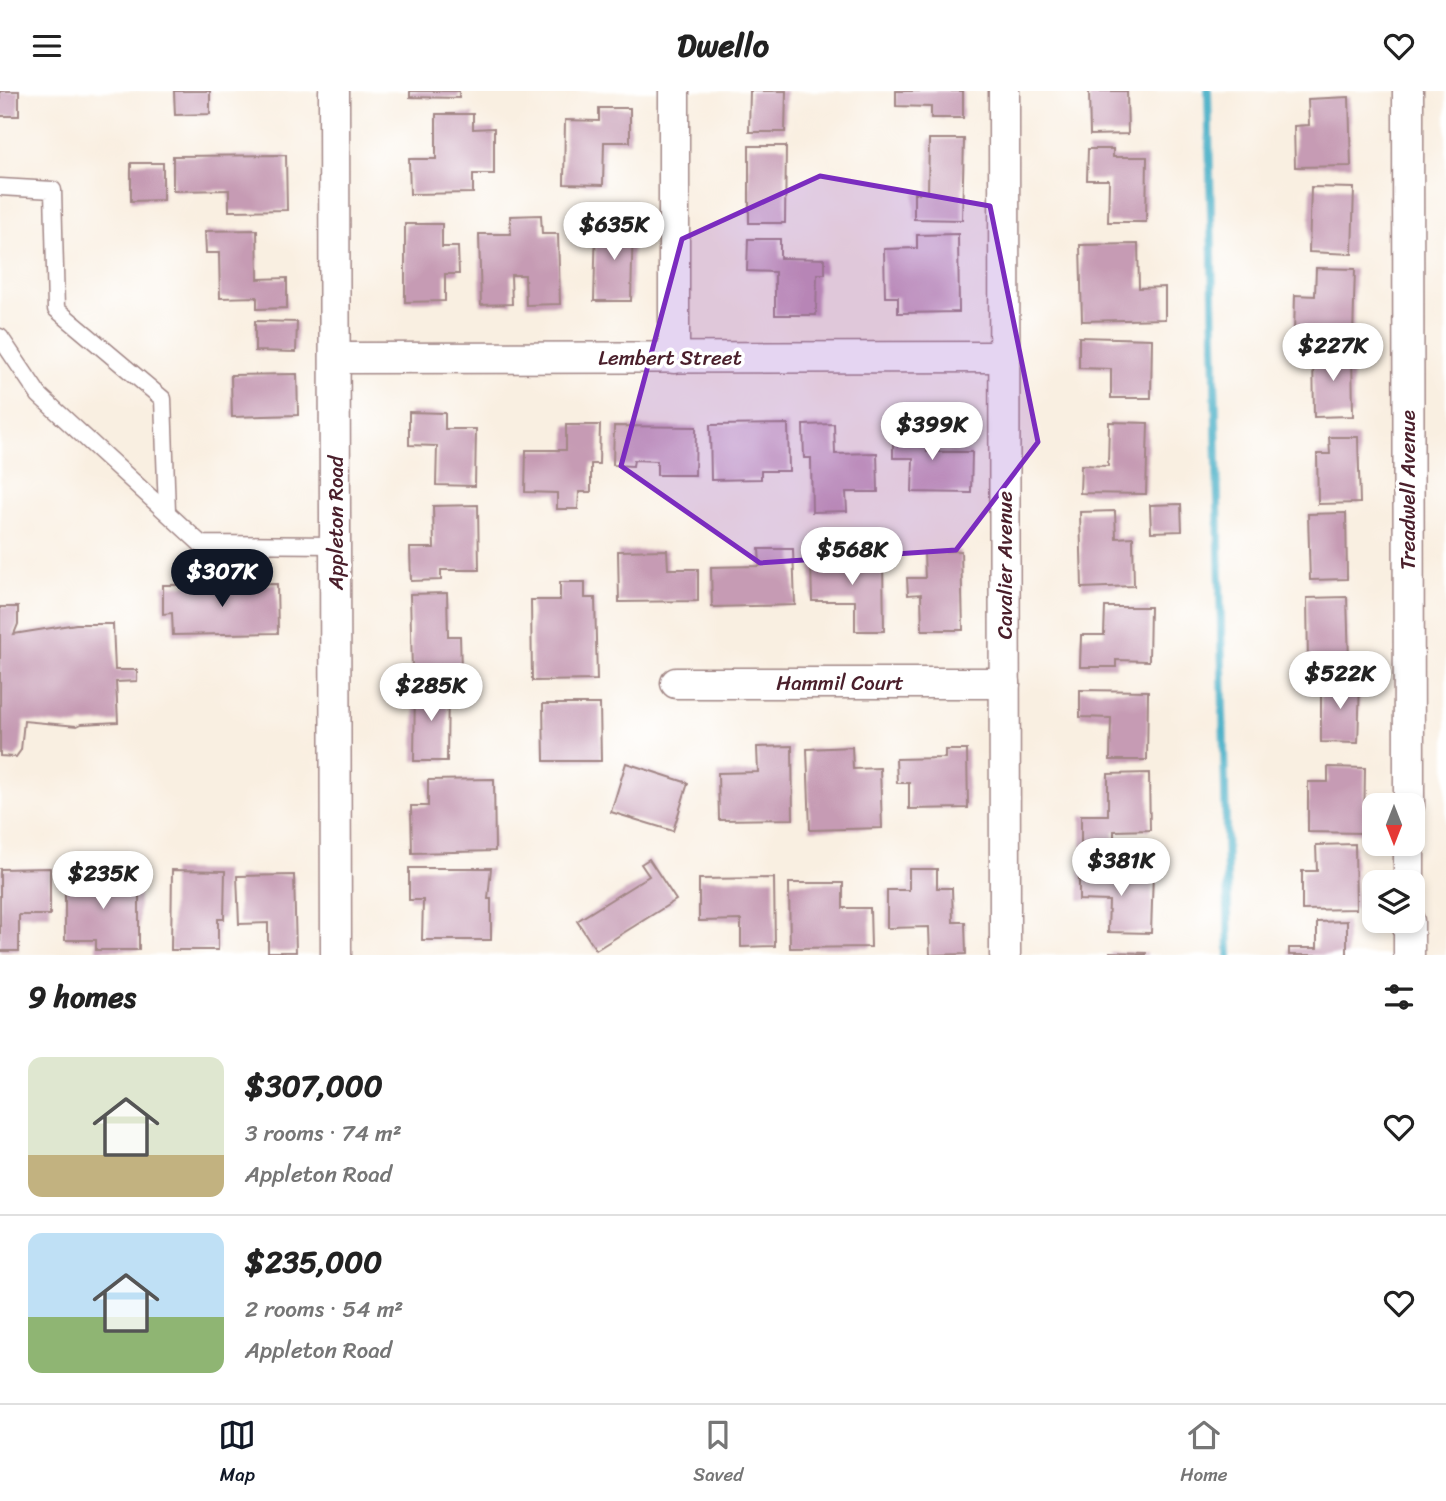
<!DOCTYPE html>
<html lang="en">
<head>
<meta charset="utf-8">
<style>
	body { margin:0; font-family:Sriracha,sans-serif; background:#f2f2f2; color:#222; height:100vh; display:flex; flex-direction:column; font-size:26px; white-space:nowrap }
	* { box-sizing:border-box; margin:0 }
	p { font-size:23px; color:#767676 }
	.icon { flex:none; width:38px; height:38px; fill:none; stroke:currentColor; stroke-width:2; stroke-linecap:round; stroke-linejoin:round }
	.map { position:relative; height:864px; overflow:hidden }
	.sheet { display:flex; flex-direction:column; background:#fff; flex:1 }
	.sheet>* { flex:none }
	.needle { width:46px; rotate:180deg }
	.fabs { position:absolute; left:1362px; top:702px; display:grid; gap:14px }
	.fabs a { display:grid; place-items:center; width:63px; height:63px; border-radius:14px; background:#fff; box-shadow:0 4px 10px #0003; font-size:35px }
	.price { position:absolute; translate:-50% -60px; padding:0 16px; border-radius:24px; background:#fff; color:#222; font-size:23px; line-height:46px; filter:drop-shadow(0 2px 4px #0008) }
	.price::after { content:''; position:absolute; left:50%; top:42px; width:21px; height:16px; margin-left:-10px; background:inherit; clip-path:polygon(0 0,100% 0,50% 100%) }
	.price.active { background:#111827; color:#fff }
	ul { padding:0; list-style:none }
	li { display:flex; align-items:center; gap:21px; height:175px; padding:0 28px }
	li+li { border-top:2px solid #e0e0e0 }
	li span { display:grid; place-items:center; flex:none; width:196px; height:140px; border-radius:14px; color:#555 }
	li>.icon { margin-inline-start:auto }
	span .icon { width:84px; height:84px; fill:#fffc; stroke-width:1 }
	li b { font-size:30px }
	h2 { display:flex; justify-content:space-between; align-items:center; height:84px; padding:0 28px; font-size:30px }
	header { display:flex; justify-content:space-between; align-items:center; height:91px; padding:0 28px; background:#fff; font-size:32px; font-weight:700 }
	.dock { display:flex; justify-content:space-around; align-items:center; height:98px; border-top:2px solid #e0e0e0; background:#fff; font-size:19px; color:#767676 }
	.dock a { display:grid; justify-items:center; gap:4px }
	.dock .active { color:#111827 }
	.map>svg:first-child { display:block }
</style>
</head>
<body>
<header><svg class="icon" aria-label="menu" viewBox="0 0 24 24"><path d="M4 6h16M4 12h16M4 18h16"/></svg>Dwello<svg class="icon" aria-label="heart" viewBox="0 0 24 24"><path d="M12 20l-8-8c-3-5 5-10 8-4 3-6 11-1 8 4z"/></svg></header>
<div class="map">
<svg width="1446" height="864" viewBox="0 0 1446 864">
	<rect width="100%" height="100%" fill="#fff"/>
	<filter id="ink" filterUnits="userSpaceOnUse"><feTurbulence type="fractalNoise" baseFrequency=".0143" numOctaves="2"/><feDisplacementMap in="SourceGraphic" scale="14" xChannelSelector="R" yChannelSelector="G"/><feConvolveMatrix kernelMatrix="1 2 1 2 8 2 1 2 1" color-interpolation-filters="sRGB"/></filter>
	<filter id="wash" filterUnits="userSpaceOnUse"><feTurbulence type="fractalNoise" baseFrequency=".00686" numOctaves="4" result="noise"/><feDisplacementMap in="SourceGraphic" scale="28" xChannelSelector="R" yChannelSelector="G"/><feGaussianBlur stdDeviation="1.57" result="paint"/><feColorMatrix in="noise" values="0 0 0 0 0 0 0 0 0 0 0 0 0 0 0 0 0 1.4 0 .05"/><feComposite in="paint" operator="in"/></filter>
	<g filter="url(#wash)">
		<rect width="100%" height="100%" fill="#f9efe1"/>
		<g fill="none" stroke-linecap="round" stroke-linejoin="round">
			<!-- stream -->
			<polyline stroke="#47afc6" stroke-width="8" points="1208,0 1229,864"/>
		</g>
		<g id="blocks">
			<!-- building -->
			<g fill="#c69bb4">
				<rect x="0" y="0" width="19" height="25"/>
				<polygon points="174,0 210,0 210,23 175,24"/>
				<polygon points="410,0 459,0 459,7 410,6"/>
				<polygon points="750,0 786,0 785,41 749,41"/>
				<polygon points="896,0 963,0 963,27 931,27 931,16 896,15"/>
				<polygon points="1089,0 1127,0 1128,43 1090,44"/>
				<polygon points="1349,6 1351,75 1295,76 1294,35 1309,34 1308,8"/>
				<polygon points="599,17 630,17 630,51 604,51 603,94 564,93 565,29 599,30"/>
				<polygon points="436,23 473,23 473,38 494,37 494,83 473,83 473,102 410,103 409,68 436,68"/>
				<polygon points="929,48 964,48 962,129 914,128 914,102 928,102"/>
				<polygon points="749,55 786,55 785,132 749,132"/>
				<polygon points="1088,58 1113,58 1113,66 1147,66 1146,131 1108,131 1109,89 1087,89"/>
				<polygon points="286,64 287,119 229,120 229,99 173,100 173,65"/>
				<polygon points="131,72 163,72 163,109 131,110"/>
				<polygon points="1311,96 1354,97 1352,163 1309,161"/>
				<polygon points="541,124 542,143 558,143 560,213 526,214 525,184 511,184 512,213 481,214 479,143 511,143 510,125"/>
				<polygon points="596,132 633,132 631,210 594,210"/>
				<polygon points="405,133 442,133 442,156 458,156 459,183 445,183 445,210 405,211"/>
				<polygon points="257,139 258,188 287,187 287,217 257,218 257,206 220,207 219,162 206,162 205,140"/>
				<polygon points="958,143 959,221 898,222 898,206 885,206 884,158 917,157 917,144"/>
				<polygon points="748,148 780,148 780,167 825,168 825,183 817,183 816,224 775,224 775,181 747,180"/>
				<polygon points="1138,153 1139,197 1165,196 1165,228 1082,230 1080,154"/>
				<polygon points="1316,177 1355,178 1353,244 1294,243 1295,204 1315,205"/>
				<polygon points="255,230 297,231 296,261 255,260"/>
				<polygon points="1079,246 1152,248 1151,307 1111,307 1111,278 1079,277"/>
				<polygon points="1352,259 1353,325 1314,326 1313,260"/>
				<polygon points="297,283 298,324 232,326 231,284"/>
				<polygon points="409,321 445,322 445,338 476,338 475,395 436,394 437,355 409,354"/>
				<polygon points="1109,331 1148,332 1146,403 1080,402 1081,374 1108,375"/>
				<polygon points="788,333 789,380 761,380 761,388 711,389 710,334"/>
				<polygon points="834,333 835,363 877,362 878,401 846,401 847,420 812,421 811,367 804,367 803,334"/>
				<polygon points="893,333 927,334 927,361 972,361 971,402 912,401 913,367 893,367"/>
				<polygon points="566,334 600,334 599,373 591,373 591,401 579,401 578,418 557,418 557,402 525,401 526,359 566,359"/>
				<polygon points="614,335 696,336 695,384 657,384 657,370 634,369 633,375 613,374"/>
				<polygon points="1329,346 1358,346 1360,412 1318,413 1317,363 1330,363"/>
				<polygon points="1181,413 1182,440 1151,441 1150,414"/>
				<polygon points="478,414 479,479 441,479 441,489 411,490 410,457 434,457 433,415"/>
				<polygon points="1115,420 1116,447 1133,446 1134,495 1082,497 1080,421"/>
				<polygon points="1346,422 1347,488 1310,489 1308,423"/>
				<polygon points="759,458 793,458 795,514 712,516 711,476 760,475"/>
				<polygon points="836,458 863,458 863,472 883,472 884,540 855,540 855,510 812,510 811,472 837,472"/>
				<polygon points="667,459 668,478 698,478 698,510 619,511 618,460"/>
				<polygon points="961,460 963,539 922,539 921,503 908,504 907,487 925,487 924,461"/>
				<polygon points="560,491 585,491 585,507 595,507 597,589 532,590 531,509 560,509"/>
				<polygon points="277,493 278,542 173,544 172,522 163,523 163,494"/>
				<polygon points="447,502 448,545 460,545 461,579 412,579 410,503"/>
				<polygon points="1347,506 1349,571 1308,572 1307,507"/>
				<polygon points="0,516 18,516 18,533 14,543 76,533 113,533 115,579 137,579 137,590 116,591 118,631 81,633 77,635 24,630 21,659 16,666 0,665"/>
				<polygon points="1105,516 1150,516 1149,570 1116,569 1116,576 1080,576 1081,544 1104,544"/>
				<polygon points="1321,589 1360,590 1358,652 1321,651"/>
				<polygon points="415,593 448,594 447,670 414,670"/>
				<polygon points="1080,599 1148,600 1147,669 1110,669 1111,627 1080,626"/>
				<polygon points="543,613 600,613 601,670 544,670"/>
				<polygon points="792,655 793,728 719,729 718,682 758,681 757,656"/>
				<polygon points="852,656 853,678 880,677 882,737 810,739 807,658"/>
				<polygon points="945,659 967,659 968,717 909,718 909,692 897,692 896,668 945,667"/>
				<polygon points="626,672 688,692 673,740 611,721"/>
				<polygon points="1328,676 1365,677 1364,742 1308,741 1308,691 1328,691"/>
				<polygon points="1149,682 1150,739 1114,740 1114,755 1081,756 1081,724 1108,724 1108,683"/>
				<polygon points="494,688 495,760 412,762 411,715 428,715 428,689"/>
				<polygon points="1355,753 1356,818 1302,819 1302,780 1317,780 1316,754"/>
				<polygon points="649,768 676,809 596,859 577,830 649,785 641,773"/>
				<polygon points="50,777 50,824 19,824 19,860 0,860 0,778"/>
				<polygon points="409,777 491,777 488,808 491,808 491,849 422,849 423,809 409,809"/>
				<polygon points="909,778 937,778 937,797 952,797 953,831 965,831 966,863 930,864 929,836 887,837 887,799 909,799"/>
				<polygon points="172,779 225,780 224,828 218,828 218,859 171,859"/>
				<polygon points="1079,779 1153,781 1151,842 1108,841 1109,810 1079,809"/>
				<polygon points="139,784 139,859 96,859 96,849 65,849 65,785"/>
				<polygon points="294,784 296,861 268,861 268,832 239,833 237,785"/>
				<polygon points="774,787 775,855 741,856 741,829 699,830 699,788"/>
				<polygon points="789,792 843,792 843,817 870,817 871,856 790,857"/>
				<polygon points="1347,830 1347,864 1289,864 1289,857 1317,857 1317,831"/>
				<polygon points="1110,861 1146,862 1146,864 1110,864"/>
			</g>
		</g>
	</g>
	<g filter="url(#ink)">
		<use href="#blocks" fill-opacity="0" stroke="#a28786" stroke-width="2"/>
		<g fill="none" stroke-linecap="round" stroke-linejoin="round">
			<defs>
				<g id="service">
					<polyline points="0,96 53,99 56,218 163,308 167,421"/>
					<polyline points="0,246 39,304 201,453 336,454"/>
				</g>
				<g id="minor">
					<polyline points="334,0 336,864"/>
					<polyline points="674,0 674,267"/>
					<polyline points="1004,0 1005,864"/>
					<polyline points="1408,0 1409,714"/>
					<polyline points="336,267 1005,266"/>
					<polyline points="676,592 1005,592"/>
					<polyline points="1409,752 1409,791"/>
					<polyline points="1409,830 1409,864"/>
				</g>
			</defs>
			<!-- service casing -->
			<use href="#service" stroke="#a28786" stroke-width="19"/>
			<!-- minor casing -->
			<use href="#minor" stroke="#a28786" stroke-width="33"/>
			<!-- service -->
			<use href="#service" stroke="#fff" stroke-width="16"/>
			<!-- minor -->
			<use href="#minor" stroke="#fff" stroke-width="30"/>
		</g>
	</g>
	<!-- marked area -->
	<path fill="#7b2cbf" fill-opacity="0.2" stroke="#7b2cbf" stroke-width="5" stroke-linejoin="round" d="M820 85 990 115 1038 351 956 459 760 472 621 375 682 148Z"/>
	<g text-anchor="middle" stroke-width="7" stroke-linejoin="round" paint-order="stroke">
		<!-- street labels -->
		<g font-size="21" fill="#4a1f2b" stroke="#fff">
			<text x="670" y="274">Lembert Street</text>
			<text transform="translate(1408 399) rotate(-90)" y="7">Treadwell Avenue</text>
			<text transform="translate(336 432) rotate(-90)" y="7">Appleton Road</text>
			<text transform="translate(1005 474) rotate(-90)" y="7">Cavalier Avenue</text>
			<text x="840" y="599">Hammil Court</text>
		</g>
	</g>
</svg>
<div class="fabs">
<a><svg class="needle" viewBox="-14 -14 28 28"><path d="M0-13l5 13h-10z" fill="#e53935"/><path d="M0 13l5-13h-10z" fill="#767676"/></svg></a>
<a><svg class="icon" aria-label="layers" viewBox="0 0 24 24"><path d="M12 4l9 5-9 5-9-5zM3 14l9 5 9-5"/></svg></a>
</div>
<b class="price" style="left:614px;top:171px">$635K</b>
<b class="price" style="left:1333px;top:292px">$227K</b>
<b class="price" style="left:932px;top:371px">$399K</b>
<b class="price" style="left:852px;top:496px">$568K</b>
<b class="price active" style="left:222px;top:518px">$307K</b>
<b class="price" style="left:1340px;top:620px">$522K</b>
<b class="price" style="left:431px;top:632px">$285K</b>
<b class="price" style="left:1121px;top:807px">$381K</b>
<b class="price" style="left:103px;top:820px">$235K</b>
</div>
<section class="sheet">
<h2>9 homes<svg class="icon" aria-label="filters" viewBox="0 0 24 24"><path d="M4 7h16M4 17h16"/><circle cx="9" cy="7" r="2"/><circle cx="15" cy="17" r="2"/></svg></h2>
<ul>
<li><span style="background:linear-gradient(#dfe7d0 70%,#c2b280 0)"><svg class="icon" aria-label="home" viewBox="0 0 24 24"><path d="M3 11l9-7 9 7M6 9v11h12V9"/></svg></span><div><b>$307,000</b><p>3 rooms · 74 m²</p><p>Appleton Road</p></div><svg class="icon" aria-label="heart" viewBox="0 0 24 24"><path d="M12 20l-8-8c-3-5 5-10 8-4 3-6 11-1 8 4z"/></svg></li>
<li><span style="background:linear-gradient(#bfe0f5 60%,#8fb573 0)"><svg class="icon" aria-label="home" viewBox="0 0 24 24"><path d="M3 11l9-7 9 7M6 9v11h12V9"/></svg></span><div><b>$235,000</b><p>2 rooms · 54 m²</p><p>Appleton Road</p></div><svg class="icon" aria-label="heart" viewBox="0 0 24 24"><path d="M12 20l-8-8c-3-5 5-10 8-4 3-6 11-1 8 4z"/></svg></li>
</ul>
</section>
<nav class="dock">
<a class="active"><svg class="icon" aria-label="map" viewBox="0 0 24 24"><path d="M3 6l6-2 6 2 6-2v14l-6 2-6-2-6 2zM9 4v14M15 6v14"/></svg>Map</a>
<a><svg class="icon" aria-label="saved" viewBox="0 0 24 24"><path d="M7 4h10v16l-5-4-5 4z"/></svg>Saved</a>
<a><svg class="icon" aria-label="home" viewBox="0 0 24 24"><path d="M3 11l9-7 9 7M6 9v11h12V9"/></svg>Home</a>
</nav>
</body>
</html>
